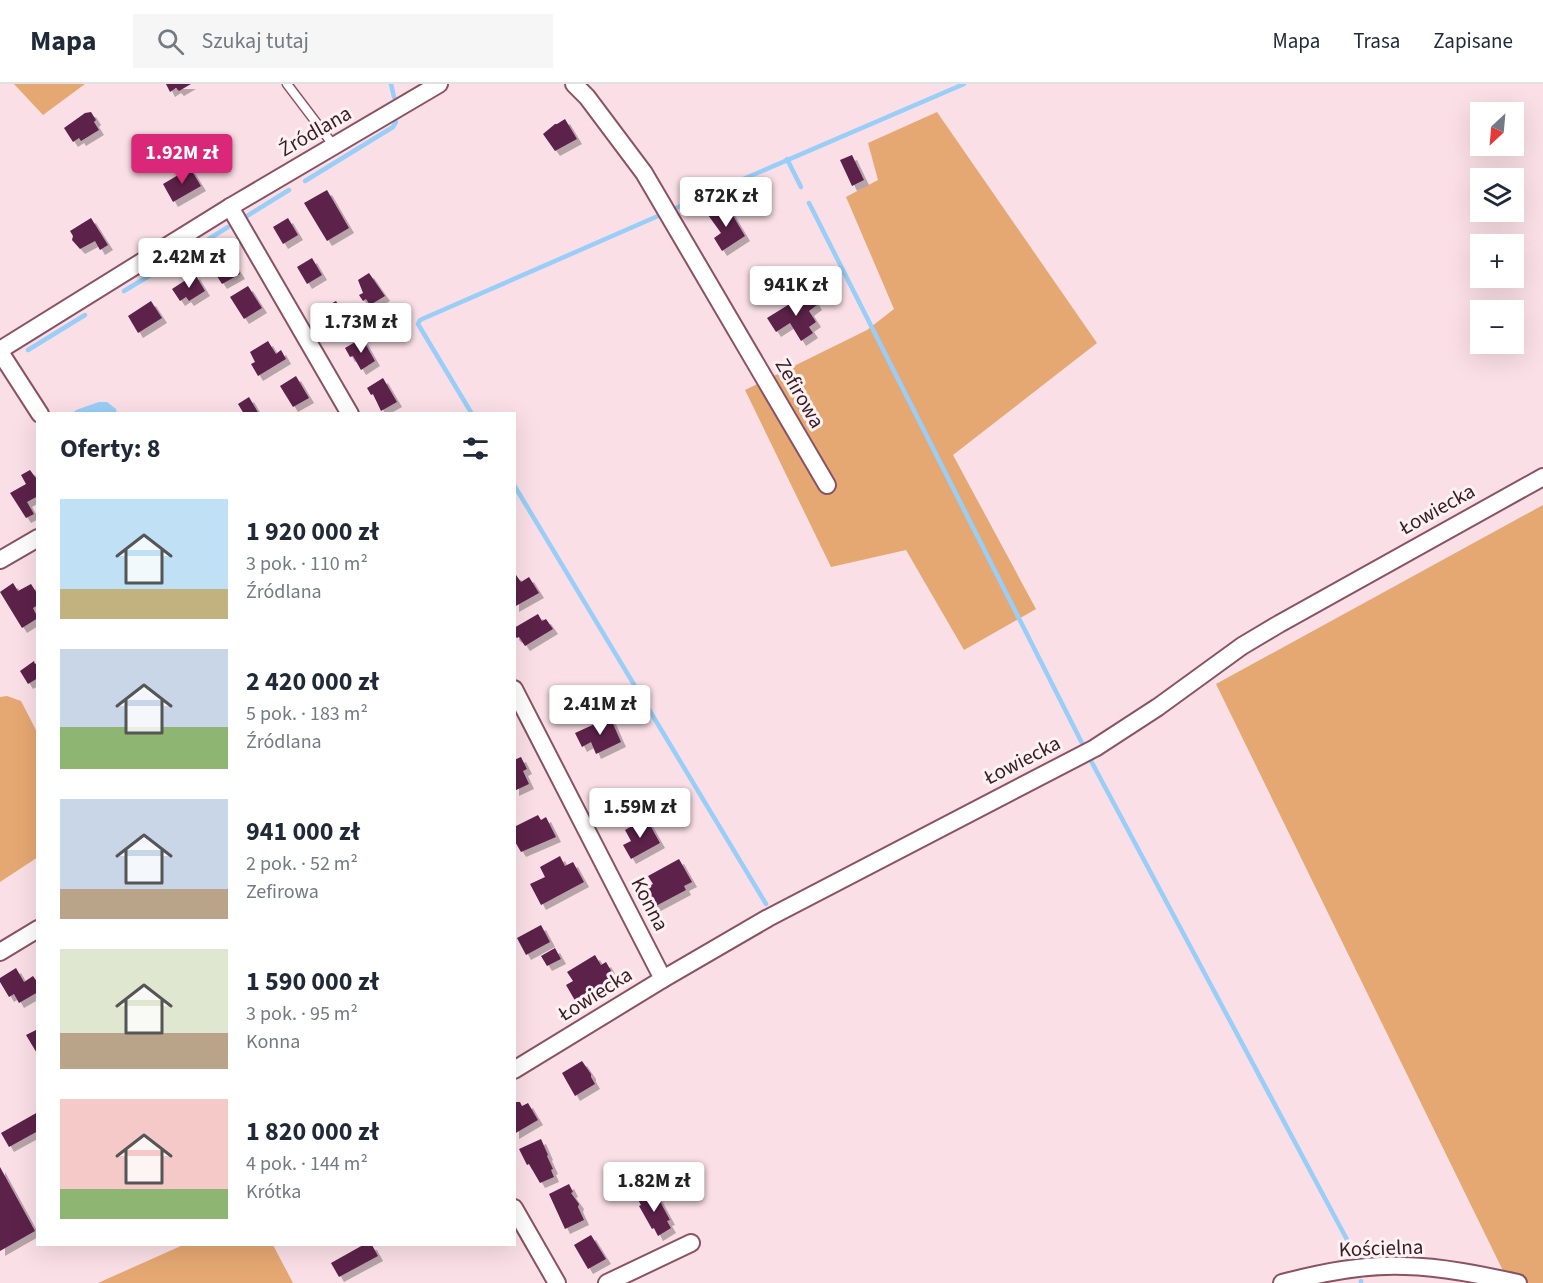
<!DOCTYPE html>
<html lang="pl">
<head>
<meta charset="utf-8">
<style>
	body { margin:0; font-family:"Source Sans 3",sans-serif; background:#f6f6f7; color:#1f2937; height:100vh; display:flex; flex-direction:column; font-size:22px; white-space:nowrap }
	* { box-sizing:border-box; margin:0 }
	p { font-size:20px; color:#747a83 }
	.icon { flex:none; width:33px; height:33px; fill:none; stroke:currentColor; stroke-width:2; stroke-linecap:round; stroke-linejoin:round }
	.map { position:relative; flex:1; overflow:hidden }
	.details { position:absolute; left:36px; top:328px; width:480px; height:834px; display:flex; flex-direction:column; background:#fff; border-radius:0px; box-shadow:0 6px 24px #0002 }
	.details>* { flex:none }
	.needle { width:39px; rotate:206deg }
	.buttons { position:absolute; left:1470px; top:18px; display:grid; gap:12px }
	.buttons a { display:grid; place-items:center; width:54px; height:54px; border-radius:0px; background:#fff; box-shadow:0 6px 24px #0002; font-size:30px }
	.price { position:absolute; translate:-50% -51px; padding:0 14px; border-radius:6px; background:#fff; color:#222; font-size:20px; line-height:39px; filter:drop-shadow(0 2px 3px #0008) }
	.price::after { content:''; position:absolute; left:50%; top:36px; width:18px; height:14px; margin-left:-9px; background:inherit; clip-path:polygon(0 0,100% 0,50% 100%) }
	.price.current { background:#db2777; color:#fff }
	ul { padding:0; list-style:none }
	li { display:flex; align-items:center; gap:18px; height:150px; padding:0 24px }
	li span { display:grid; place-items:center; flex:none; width:168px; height:120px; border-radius:0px; color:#555 }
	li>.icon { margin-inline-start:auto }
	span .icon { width:72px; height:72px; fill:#fffc; stroke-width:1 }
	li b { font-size:26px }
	h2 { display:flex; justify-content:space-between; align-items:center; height:72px; padding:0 24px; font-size:26px }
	header { display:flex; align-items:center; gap:36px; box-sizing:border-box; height:84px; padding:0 30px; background:#fff; border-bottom:2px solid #e0e1e3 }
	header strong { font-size:28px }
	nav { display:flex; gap:33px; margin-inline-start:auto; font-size:21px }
	.search { width:420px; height:54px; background:#f6f6f7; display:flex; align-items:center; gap:15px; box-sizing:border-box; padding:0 21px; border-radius:0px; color:#747a83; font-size:22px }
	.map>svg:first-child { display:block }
</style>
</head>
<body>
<header>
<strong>Mapa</strong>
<div class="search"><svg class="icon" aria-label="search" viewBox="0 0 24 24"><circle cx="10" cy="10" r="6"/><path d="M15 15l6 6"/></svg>Szukaj tutaj</div>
<nav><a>Mapa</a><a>Trasa</a><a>Zapisane</a></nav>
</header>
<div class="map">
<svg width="1543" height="1199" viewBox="0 0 1543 1199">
	<defs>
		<filter id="shadow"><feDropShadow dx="5" dy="5" stdDeviation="0" flood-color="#0004"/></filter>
	</defs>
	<rect width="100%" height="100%" fill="#fadfe6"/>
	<!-- forest -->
	<g fill="#e5a872">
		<polygon points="14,0 85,0 43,31"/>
		<polygon points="937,28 1097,259 953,371 1036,525 964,566 906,466 831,483 745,306 867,246 894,225 846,113 878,96 868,59"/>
		<polygon points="1543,421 1543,1199 1509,1199 1216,600"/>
		<polygon points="7,612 21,617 37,648 38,773 0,798 0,613"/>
		<polygon points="183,1161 273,1161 293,1199 98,1199"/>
	</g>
	<!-- water -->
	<polygon fill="#98cef7" points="99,318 107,318 116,325 117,330 72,330 76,326"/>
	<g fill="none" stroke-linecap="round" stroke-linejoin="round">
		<!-- stream -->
		<g stroke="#98cef7" stroke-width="4.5">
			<polyline points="391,0 394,13"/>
			<polyline points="787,75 801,103"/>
			<polyline points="305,97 393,43 396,38"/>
			<polyline points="809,119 1083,661"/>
			<polyline points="676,124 964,0"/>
			<polyline points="247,132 289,106"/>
			<polyline points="178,174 228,143"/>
			<polyline points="124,207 162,184"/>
			<polyline points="28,266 85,231"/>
			<polyline points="472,330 418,240 420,236 658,132"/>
			<polyline points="514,401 766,820"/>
			<polyline points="1090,675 1352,1165"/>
			<polyline points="1361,1197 1361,1199"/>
		</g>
	</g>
	<!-- building -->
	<g fill="#5c214a" filter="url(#shadow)">
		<polygon points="166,0 191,0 179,7 176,4 170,8"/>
		<polygon points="91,28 96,36 94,38 99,46 81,57 79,54 73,58 64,44 85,29"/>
		<polygon points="565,35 577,55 555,67 543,50 555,40 557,40"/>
		<polygon points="852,71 864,96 852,102 840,76"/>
		<polygon points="190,84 201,102 173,118 163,100"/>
		<polygon points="327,106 349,144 327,157 304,119"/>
		<polygon points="726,120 745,152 722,167 714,154 721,149 708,131"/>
		<polygon points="91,134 108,161 100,166 95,157 80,165 72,156 73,152 70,147"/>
		<polygon points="288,134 298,151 283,160 273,143"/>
		<polygon points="226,167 240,190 222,200 208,178"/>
		<polygon points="312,174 322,191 307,200 297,183"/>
		<polygon points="369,189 385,212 370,221 366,215 363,217 359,211 363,209 358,196"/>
		<polygon points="195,190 205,207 189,217 186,213 180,217 172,205"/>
		<polygon points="248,202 262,224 244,235 230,213"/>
		<polygon points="809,208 817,221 809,227 816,238 809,243 813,249 801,257 790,239 776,248 767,234"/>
		<polygon points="151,217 162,234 138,249 128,232"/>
		<polygon points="336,217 350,240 335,248 322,225"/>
		<polygon points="362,254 375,277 361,286 353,272 350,273 345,264"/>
		<polygon points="268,257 276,270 281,266 286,275 258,292 251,280 255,278 250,268"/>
		<polygon points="296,292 309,314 293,323 280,302"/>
		<polygon points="383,294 397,318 381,327 373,310 371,311 367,304"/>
		<polygon points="249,313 259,330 244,330 238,320"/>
		<polygon points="30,386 38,397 38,412 27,418 34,430 26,434 10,409 26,400 21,391"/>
		<polygon points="516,491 521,498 529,493 539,509 514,523 514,492"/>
		<polygon points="13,499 18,507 31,500 38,511 38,521 33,524 38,534 22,544 0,508"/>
		<polygon points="538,530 542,537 546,535 553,545 525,562 519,553 517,554 514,551 514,544"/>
		<polygon points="34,577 35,580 38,578 38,594 28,600 20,587"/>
		<polygon points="574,607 582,624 558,635 550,617"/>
		<polygon points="610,633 621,658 596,670 591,658 582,663 575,649"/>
		<polygon points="521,673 527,685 523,687 529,700 514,707 514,676"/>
		<polygon points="538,731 541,736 546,733 556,753 521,768 514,756 514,743"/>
		<polygon points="646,734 660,759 631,775 623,761 631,757 625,746"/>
		<polygon points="560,772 565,782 573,778 584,798 541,821 530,800 545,793 540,783"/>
		<polygon points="679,775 692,798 684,802 686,806 654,823 643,805 653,800 648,792"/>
		<polygon points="541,841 550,858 526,871 517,854"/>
		<polygon points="555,864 561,875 547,882 541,872"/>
		<polygon points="595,871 601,881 606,878 617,897 577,920 566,901 573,897 567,888"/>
		<polygon points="16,884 24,898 33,892 38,899 38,908 19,919 14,910 9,913 0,898 0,894"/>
		<polygon points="38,945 38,971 26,951"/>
		<polygon points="582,977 591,990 591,993 595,1000 575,1012 562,989"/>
		<polygon points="514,1018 520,1018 522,1022 528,1019 538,1036 514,1050"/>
		<polygon points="38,1028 38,1047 9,1063 1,1049"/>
		<polygon points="541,1055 548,1071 547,1072 553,1085 551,1086 554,1093 540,1099 529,1080 527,1081 519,1065"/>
		<polygon points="0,1083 35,1147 0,1167"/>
		<polygon points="569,1100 573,1108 571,1109 579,1120 578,1123 584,1136 565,1145 549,1110"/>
		<polygon points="649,1106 654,1114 657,1112 670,1136 667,1137 671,1144 658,1152 654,1144 652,1145 639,1122 641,1121 637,1114"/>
		<polygon points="591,1151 606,1175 588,1185 574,1161"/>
		<polygon points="363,1161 372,1161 378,1172 339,1193 331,1179"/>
	</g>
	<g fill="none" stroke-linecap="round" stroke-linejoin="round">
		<defs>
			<polyline id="service" points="287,0 334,62"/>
			<g id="minor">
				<polyline points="574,0 587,13 644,89 827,401"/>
				<polyline points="230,123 350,330"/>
				<polyline points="0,266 230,123 439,0"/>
				<polyline points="0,268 40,330"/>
				<polyline points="0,476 38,454"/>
				<polyline points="514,605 663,895"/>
				<polyline points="0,868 38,845"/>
				<polyline points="514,986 663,895 768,834 1095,664 1158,623 1242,562 1279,540 1543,393"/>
				<polyline points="514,1124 557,1199"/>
				<polyline points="607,1199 691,1159"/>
				<path d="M1282 1199C1321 1189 1364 1180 1405 1182 1443 1183 1481 1191 1518 1199"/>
			</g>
		</defs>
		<!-- service casing -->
		<use href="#service" stroke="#8a5262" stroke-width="11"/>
		<!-- minor casing -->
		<use href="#minor" stroke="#8a5262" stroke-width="20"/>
		<!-- service -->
		<use href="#service" stroke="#fff" stroke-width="8"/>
		<!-- minor -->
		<use href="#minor" stroke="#fff" stroke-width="16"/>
	</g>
	<g text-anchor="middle" stroke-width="6" stroke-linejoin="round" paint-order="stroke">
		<!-- street labels -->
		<g font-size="21" fill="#361e25" stroke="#fef1f4">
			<text transform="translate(315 47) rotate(-30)" y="7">Źródlana</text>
			<text transform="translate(800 309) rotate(60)" y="7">Zefirowa</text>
			<text transform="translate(1437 425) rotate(-29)" y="7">Łowiecka</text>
			<text transform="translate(1022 676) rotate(-27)" y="7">Łowiecka</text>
			<text transform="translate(650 820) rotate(63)" y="7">Konna</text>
			<text transform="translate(595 910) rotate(-32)" y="7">Łowiecka</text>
			<text transform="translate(1381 1164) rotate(-2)" y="7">Kościelna</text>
		</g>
	</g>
</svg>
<div class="buttons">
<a><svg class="needle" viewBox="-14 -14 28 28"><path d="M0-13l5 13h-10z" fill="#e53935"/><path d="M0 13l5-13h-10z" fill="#747a83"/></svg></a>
<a><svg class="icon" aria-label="layers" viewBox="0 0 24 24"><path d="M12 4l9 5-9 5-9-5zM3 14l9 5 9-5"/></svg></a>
<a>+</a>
<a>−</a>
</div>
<b class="price current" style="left:182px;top:101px">1.92M zł</b>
<b class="price" style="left:726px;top:144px">872K zł</b>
<b class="price" style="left:189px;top:205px">2.42M zł</b>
<b class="price" style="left:796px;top:233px">941K zł</b>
<b class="price" style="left:361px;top:270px">1.73M zł</b>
<b class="price" style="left:600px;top:652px">2.41M zł</b>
<b class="price" style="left:640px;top:755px">1.59M zł</b>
<b class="price" style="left:654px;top:1129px">1.82M zł</b>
<section class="details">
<h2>Oferty: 8<svg class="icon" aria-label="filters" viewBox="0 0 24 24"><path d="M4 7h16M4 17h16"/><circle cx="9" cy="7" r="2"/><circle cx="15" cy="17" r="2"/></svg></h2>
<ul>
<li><span style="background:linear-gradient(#bfe0f5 75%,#c2b280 0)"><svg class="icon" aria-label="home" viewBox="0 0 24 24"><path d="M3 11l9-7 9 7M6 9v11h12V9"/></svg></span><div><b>1 920 000 zł</b><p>3 pok. · 110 m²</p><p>Źródlana</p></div></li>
<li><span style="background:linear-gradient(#c9d6e8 65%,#8fb573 0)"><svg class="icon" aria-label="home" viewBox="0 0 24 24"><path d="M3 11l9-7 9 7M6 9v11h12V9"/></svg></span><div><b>2 420 000 zł</b><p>5 pok. · 183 m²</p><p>Źródlana</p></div></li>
<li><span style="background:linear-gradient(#c9d6e8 75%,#b9a48a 0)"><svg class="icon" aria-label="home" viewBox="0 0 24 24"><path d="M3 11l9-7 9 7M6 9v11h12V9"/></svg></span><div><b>941 000 zł</b><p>2 pok. · 52 m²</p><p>Zefirowa</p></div></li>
<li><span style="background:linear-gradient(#dfe7d0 70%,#b9a48a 0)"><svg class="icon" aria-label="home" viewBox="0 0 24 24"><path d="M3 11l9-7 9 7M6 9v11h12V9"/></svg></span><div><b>1 590 000 zł</b><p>3 pok. · 95 m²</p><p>Konna</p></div></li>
<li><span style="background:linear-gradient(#f6c9c9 75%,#8fb573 0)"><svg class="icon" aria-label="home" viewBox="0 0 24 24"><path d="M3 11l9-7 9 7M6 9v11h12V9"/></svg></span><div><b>1 820 000 zł</b><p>4 pok. · 144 m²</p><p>Krótka</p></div></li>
</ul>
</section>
</div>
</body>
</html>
